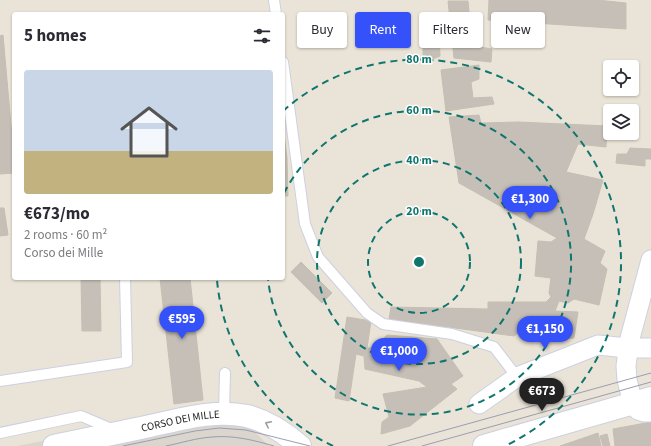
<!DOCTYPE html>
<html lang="en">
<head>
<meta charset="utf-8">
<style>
	body { margin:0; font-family:"Source Sans 3",sans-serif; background:#f2f2f3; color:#2b2b33; height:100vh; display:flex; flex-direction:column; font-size:15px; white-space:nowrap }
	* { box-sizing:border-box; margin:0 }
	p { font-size:13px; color:#7c7c81 }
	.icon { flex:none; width:22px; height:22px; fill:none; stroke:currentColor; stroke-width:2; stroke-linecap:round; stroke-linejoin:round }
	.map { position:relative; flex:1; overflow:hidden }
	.details { position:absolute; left:12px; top:12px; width:273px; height:268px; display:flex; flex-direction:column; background:#fff; border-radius:4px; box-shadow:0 1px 3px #0004 }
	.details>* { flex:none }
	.guide { position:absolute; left:297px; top:12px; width:294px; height:36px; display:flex; gap:8px }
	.tools { position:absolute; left:603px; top:60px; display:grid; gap:8px }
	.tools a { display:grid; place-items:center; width:36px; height:36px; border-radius:4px; background:#fff; box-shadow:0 1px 3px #0004; font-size:20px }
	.price { position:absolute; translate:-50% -34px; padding:0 9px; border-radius:14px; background:#3451fa; color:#fff; font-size:13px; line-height:26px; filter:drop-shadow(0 1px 2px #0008) }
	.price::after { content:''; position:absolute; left:50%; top:24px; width:12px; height:9px; margin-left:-6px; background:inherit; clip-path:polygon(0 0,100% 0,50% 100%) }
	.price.on { background:#222; color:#fff }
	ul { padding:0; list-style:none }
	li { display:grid; align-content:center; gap:8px; height:212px; padding:0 12px }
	li span { display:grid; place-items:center; height:124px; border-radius:4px; color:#555 }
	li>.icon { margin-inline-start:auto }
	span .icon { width:72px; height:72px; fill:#fffc; stroke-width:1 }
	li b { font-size:17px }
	h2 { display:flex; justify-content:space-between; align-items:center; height:48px; padding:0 12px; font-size:17px }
	.tag { padding:0 14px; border-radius:4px; background:#fff; box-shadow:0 1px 3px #0004; font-size:14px; line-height:36px }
	.tag.on { background:#3451fa; color:#fff }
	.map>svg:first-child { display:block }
</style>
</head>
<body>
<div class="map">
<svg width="651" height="446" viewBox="0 0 651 446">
	<rect width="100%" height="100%" fill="#eae3d7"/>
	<!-- plaza -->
	<polygon fill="#dad6ce" points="202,408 248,425 269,446 18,446"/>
	<!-- building -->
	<g fill="#c5bfb7" stroke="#c5bfb2">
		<polygon points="489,0 597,0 626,3 626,29 488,20"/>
		<polygon points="448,1 468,1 470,22 463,23 468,45 492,49 491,62 454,58"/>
		<polygon points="439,32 440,56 423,63 423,36"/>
		<polygon points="3,35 14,159 14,173 0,174 0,36"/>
		<polygon points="479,65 479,79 471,82 473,98 492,97 494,104 446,111 441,70"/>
		<polygon points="479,115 481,123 518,122 607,126 606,147 578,144 566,172 603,180 593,214 584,239 605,251 600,263 607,269 599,305 574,299 568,303 559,301 555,311 578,312 574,338 542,341 537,334 520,331 514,336 389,319 391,307 488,309 488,302 546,302 551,297 549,293 551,278 535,276 538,241 551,242 557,238 459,183 449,117"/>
		<polygon points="283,127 287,158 283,158"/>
		<polygon points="630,148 651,149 651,159 645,159 645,166 616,163 617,154 627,154"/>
		<polygon points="283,158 287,158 288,196 283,196"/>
		<polygon points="0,208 4,208 8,235 0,236"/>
		<polygon points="301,262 332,293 322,303 291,272"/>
		<polygon points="81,278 100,278 101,331 82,331"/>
		<polygon points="160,278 190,278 203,400 174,404"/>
		<polygon points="347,317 371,321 367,348 374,348 387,335 437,339 463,376 451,384 457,389 410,426 381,434 382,422 389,417 383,394 427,387 419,381 365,369 364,356 356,354 349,401 335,398"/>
		<polygon points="651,422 651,446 615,446 613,429"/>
		<polygon points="598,433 601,446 560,446"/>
		<polygon points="607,434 610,446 603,446 600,436"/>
	</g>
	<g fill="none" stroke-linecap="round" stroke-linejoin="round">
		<defs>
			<g id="lane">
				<polyline points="274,0 276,14"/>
				<polyline points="283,62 305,224 318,257 367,313 383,324 452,334 494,347 517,377"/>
				<polyline points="0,381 127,362 125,278"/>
				<polyline points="224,413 225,373"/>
				<polyline points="0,433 81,416 114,430"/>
			</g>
			<g id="street">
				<polyline points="651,260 629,342 626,366 627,380 633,403 638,410 644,412 651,412"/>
				<polyline points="479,404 517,377 598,345 627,348 651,348"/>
			</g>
			<g id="secondary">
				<path id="s1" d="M54 446C86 439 118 433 150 426 182 419 215 409 247 416 267 421 284 432 300 446"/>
				<polyline points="484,446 651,398"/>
			</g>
		</defs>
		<!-- lane casing -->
		<use href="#lane" stroke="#cdd0e0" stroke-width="12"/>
		<!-- street casing -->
		<use href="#street" stroke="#cdd0e0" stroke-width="21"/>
		<!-- secondary casing -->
		<use href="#secondary" stroke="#cdd0e0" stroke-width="24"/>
		<!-- lane -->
		<use href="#lane" stroke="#fff" stroke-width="10"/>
		<!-- street -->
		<use href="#street" stroke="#fff" stroke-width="19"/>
		<!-- secondary -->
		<use href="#secondary" stroke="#fff" stroke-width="22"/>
		<!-- tram -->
		<g stroke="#9b9db1" stroke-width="1">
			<polyline points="123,446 195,431 219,428 246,430 310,446"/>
			<path d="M166 446C181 443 196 438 212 437 233 435 253 440 274 446"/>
			<polyline points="388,446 651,373"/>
			<polyline points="422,446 651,382"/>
		</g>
	</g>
	<!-- one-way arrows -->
	<defs><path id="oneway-chevron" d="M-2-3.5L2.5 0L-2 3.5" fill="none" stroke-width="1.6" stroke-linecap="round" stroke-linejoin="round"/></defs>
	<use stroke="#9e9e9e" href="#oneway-chevron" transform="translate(268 424) rotate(-154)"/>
	<!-- distance rings -->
	<g fill="none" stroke="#0f766e" stroke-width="2" stroke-dasharray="7 5">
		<circle cx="419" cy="262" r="51"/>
		<circle cx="419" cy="262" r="102"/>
		<path d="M284 193A152 152 0 1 1 268 279"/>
		<path d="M333 446A203 203 0 0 1 217 280M283 111A203 203 0 1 1 505 446"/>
	</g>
	<g text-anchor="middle" stroke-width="3" stroke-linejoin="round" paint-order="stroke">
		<!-- street labels -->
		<g font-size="11" fill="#272727" stroke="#fff">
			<text dy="4" stroke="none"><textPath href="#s1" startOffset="129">CORSO DEI MILLE</textPath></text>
		</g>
	</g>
	<circle cx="419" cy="262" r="6" fill="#0f766e" stroke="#fff" stroke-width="2"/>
	<g font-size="12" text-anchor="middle" font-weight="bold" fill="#0f766e" stroke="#fff" stroke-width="3" stroke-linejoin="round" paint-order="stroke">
		<text x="419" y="63">80 m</text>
		<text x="419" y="114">60 m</text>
		<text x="419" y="164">40 m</text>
		<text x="419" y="215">20 m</text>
	</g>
</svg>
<div class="tools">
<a><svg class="icon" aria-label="locate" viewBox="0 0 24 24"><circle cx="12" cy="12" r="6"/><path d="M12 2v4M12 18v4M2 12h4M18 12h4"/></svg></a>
<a><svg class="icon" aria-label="layers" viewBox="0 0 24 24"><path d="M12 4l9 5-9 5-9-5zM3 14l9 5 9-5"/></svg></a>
</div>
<b class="price" style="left:530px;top:220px">€1,300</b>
<b class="price" style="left:182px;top:340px">€595</b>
<b class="price" style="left:545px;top:350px">€1,150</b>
<b class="price" style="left:399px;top:372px">€1,000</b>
<b class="price on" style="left:542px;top:412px">€673</b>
<div class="guide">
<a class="tag">Buy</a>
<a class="tag on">Rent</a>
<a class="tag">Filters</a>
<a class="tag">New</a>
</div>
<section class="details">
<h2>5 homes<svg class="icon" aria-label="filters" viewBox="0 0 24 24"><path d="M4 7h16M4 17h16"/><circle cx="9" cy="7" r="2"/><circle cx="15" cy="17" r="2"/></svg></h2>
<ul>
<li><span style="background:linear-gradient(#c9d6e8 65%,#c2b280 0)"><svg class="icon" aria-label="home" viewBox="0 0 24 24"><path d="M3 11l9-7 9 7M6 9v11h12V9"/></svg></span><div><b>€673/mo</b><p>2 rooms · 60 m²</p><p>Corso dei Mille</p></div></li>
</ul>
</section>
</div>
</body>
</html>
